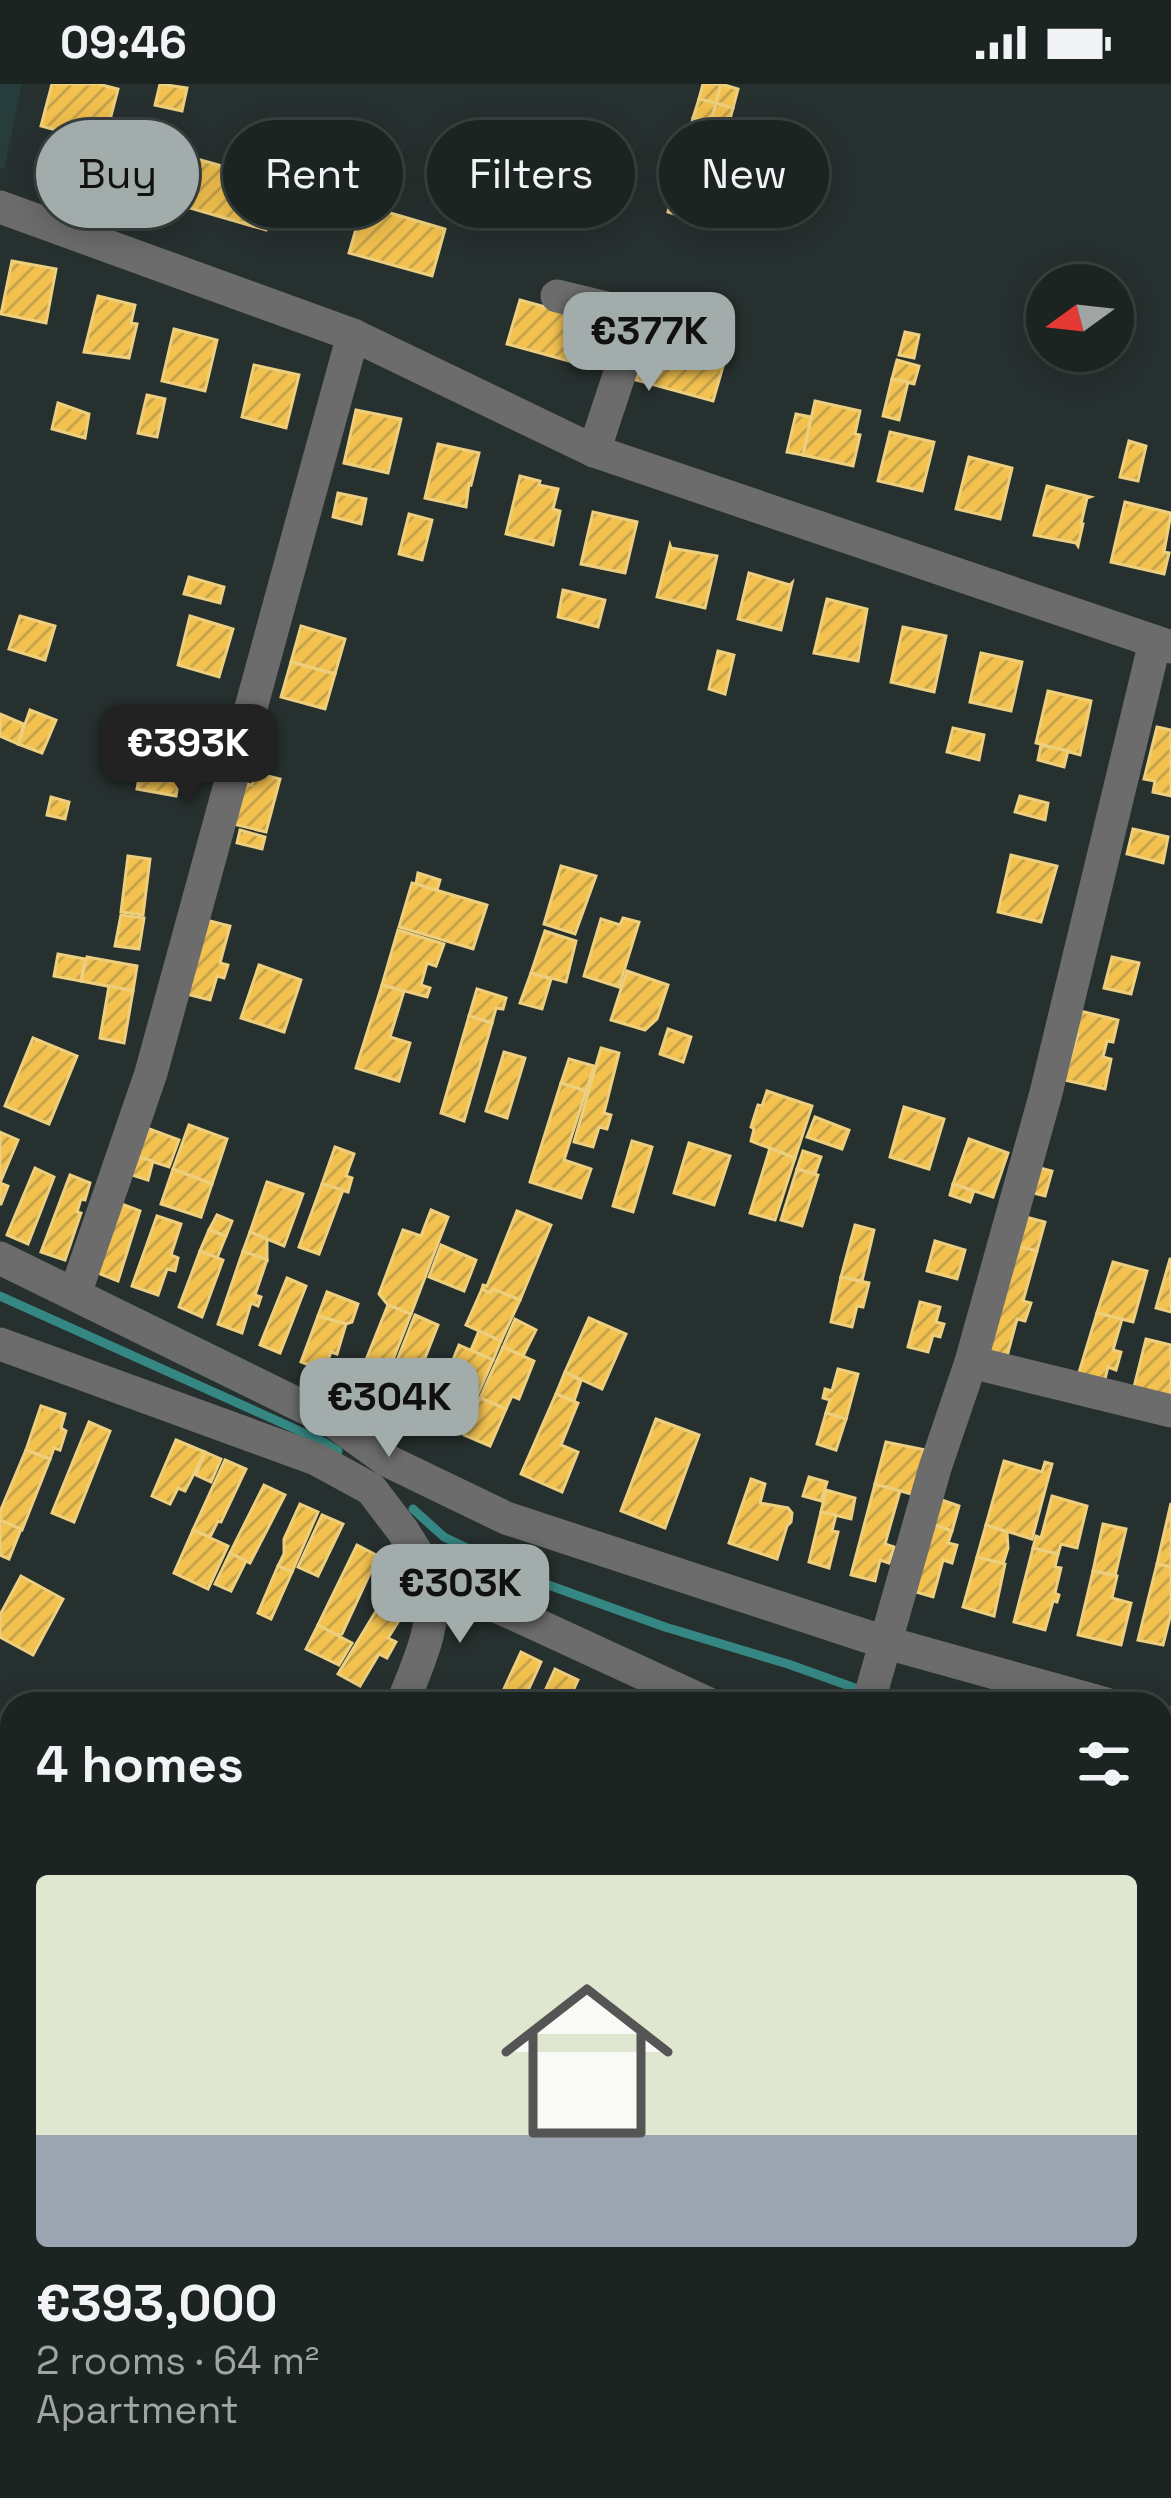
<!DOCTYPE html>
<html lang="en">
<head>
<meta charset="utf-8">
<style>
	body { margin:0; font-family:"Space Grotesk",sans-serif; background:#252c2a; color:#f1f3f6; height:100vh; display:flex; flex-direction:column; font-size:45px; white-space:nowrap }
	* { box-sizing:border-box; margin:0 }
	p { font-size:39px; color:#a0a4a5 }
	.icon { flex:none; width:66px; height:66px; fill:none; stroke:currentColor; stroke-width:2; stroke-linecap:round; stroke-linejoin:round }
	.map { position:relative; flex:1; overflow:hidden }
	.panel { position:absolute; left:0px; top:1608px; width:1173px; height:807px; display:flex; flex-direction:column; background:#1c2422; border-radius:36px 36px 0 0; box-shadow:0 6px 30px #0003,0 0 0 3px #3a4140 }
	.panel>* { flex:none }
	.top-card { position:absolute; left:36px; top:36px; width:1101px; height:108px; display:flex; gap:24px }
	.needle { width:78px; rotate:255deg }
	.tools { position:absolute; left:1026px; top:180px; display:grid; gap:24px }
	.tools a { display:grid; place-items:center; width:108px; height:108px; border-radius:50%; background:#1c2422; box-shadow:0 6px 30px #0003,0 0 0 3px #3a4140; font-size:60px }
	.price { position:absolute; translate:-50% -102px; padding:0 27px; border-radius:24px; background:#a2acab; color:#111; font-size:39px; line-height:78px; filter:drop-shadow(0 3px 6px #0008) }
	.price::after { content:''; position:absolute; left:50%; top:72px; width:36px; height:27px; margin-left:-18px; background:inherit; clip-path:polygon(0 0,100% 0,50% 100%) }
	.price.on { background:#222; color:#fff }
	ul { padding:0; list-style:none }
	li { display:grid; align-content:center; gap:24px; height:636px; padding:0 36px }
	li+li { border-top:3px solid #3a4140 }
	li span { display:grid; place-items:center; height:372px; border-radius:12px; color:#555 }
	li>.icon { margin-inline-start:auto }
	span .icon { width:216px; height:216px; fill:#fffc; stroke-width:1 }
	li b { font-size:51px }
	h2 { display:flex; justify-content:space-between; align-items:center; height:144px; padding:0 36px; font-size:51px }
	.pill { padding:0 42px; border-radius:54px; background:#1c2422; box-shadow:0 6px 30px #0003,0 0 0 3px #3a4140; font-size:42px; line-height:108px }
	.pill.on { background:#a2acab; color:#111 }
	.status { display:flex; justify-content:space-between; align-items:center; height:84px; padding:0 60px; background:#1c2422; direction:ltr }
	.status svg { height:33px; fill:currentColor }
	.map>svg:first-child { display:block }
</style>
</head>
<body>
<div class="status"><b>09:46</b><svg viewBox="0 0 49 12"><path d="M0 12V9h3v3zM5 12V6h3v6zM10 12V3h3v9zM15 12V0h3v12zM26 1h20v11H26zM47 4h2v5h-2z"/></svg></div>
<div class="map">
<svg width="1171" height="2414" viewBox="0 0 1171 2414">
	<defs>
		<pattern id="cemetery-stones" width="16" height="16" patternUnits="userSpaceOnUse" patternTransform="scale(3)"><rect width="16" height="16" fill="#164d4a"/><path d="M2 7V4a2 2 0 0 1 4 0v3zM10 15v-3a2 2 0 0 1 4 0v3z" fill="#386764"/></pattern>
		<pattern id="homes-hatch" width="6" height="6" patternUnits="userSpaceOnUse" patternTransform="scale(3)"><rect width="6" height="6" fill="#f2c14e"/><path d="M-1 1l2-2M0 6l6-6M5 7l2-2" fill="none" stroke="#c7a34c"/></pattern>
		<pattern id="public-hatch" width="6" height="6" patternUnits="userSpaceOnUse" patternTransform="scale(3)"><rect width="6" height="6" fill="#17a398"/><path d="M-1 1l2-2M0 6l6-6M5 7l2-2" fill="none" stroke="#258880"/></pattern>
	</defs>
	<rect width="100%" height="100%" fill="#26302e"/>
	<!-- built -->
	<polygon fill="#263d3b" points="0,0 22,0 4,85 0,84"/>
	<!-- cemetery -->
	<polygon fill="url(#cemetery-stones)" points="12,1995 12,2055 0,2094 0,1999"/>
	<!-- homes -->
	<g fill="url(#homes-hatch)" stroke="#eecf7e" stroke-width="3">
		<polygon points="52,0 98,0 118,5 104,59 41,42"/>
		<polygon points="160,0 187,4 182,27 155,21"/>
		<polygon points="703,0 721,0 716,19 699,15"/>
		<polygon points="721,0 738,5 733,24 716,19"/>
		<polygon points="699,15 716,19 711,38 693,34"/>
		<polygon points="716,19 733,24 728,43 711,38"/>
		<polygon points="693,34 711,38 706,57 689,52"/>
		<polygon points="711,38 728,43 723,62 706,57"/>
		<polygon points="689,52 706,57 700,76 684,71"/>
		<polygon points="706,57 723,62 718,81 700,76"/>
		<polygon points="684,71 700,76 695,95 678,91"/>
		<polygon points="197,75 279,98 266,146 183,122"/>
		<polygon points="700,76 718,81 712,100 695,95"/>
		<polygon points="532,83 557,88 552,103 529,99"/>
		<polygon points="678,91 695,95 690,114 673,109"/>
		<polygon points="695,95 712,100 707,119 690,114"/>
		<polygon points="673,109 690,114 684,133 668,128"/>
		<polygon points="690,114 707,119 702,138 684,133"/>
		<polygon points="363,121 445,145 432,192 349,169"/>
		<polygon points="12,177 56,185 46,239 1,230"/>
		<polygon points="98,212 135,221 131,239 137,240 129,274 84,268"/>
		<polygon points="520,216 596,237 583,281 507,260"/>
		<polygon points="174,245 217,256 205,307 162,297"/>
		<polygon points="905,248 919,251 914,274 899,271"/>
		<polygon points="649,251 726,272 713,317 636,296"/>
		<polygon points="897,276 919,282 914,300 892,295"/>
		<polygon points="254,281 299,291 286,344 242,333"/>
		<polygon points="892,295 908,298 899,336 883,332"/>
		<polygon points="147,311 165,315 157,353 138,349"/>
		<polygon points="815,317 860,327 855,350 860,351 853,382 803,371"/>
		<polygon points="58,319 89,330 85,354 52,345"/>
		<polygon points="356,326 401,335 388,389 344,379"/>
		<polygon points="796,330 811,333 803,371 787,368"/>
		<polygon points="890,348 934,358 922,407 878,397"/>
		<polygon points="1129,357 1146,362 1138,397 1120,393"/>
		<polygon points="438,360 479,369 471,401 469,400 466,423 425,414"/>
		<polygon points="969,373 1012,384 1000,435 956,425"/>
		<polygon points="520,392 540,397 539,401 558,405 553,425 560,427 553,461 506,450"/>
		<polygon points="1047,402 1090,413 1087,414 1081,440 1083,440 1078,462 1076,459 1034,451"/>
		<polygon points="338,409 366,415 361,440 333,433"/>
		<polygon points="1125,418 1171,429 1164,468 1169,469 1164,490 1111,478"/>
		<polygon points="593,428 637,438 625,489 581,480"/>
		<polygon points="409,430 432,436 422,476 399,470"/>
		<polygon points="670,461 671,464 717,472 705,524 657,513"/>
		<polygon points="749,489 790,501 792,499 781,546 738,535"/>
		<polygon points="189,493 224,503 220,519 184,510"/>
		<polygon points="563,506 605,516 598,543 558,533"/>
		<polygon points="827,515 867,525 858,577 814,569"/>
		<polygon points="20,532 55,542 45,576 9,565"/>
		<polygon points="190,532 233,545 219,593 178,581"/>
		<polygon points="301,542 345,555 335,590 291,578"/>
		<polygon points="903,543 946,552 934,608 891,598"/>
		<polygon points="718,567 734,571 725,610 709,605"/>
		<polygon points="981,569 1022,578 1011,627 970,618"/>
		<polygon points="291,578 335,590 325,625 281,613"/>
		<polygon points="1048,607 1091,617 1080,671 1036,659"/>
		<polygon points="30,626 56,636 42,669 18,660"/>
		<polygon points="0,630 24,640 18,660 0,652"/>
		<polygon points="1157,643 1171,646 1171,712 1153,708 1155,697 1144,695"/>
		<polygon points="953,644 984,651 979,676 947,668"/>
		<polygon points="1041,661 1068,667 1064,683 1038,676"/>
		<polygon points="144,666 183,672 176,712 137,705"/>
		<polygon points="256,689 280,695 266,748 233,740 243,699 252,701"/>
		<polygon points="1020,712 1048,719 1045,736 1015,728"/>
		<polygon points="51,713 69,718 65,735 47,731"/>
		<polygon points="1133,745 1168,753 1163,779 1127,770"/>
		<polygon points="240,746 265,753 262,765 237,759"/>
		<polygon points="1011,771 1057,782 1041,838 998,828"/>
		<polygon points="128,772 150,775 143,831 121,828"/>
		<polygon points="561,782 596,792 575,850 544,840"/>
		<polygon points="418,789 440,796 437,806 416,800"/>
		<polygon points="412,799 487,821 473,865 399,843"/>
		<polygon points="121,831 144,834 139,865 115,862"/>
		<polygon points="623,834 639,838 619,903 584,892 601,835 620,841"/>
		<polygon points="206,836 230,842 220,879 228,881 224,894 217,892 210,916 186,910"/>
		<polygon points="398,846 444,860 436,882 427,879 421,901 430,904 427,913 382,901"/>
		<polygon points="545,847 576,857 566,898 531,889"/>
		<polygon points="58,870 85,875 81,897 54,892"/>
		<polygon points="87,873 137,882 133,907 81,897"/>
		<polygon points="1112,873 1139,879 1131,910 1104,904"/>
		<polygon points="259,881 301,896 284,948 241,934"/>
		<polygon points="627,887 668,901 657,935 645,946 611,936"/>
		<polygon points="531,889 551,895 542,925 520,919"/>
		<polygon points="382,901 404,907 390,953 410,959 399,997 356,984"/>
		<polygon points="109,902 133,907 124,959 100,954"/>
		<polygon points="477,905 506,914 503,925 496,924 492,939 469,932"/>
		<polygon points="1080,927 1118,936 1113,958 1107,957 1103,973 1111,975 1105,1005 1064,996 1078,950 1075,949"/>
		<polygon points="469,932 492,939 464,1037 441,1029"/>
		<polygon points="668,945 691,953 683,978 660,970"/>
		<polygon points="33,954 77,972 49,1040 5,1022"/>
		<polygon points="601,964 619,969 604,1029 611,1031 607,1045 599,1043 593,1063 574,1058"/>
		<polygon points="504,968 525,974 507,1034 486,1027"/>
		<polygon points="569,975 594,982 586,1007 561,999"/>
		<polygon points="561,999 586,1007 564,1076 591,1085 581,1114 530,1098"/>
		<polygon points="767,1007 812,1022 795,1074 751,1057 754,1045 751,1043 758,1021 762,1022"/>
		<polygon points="904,1023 944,1035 929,1085 890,1073"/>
		<polygon points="815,1033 849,1046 842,1065 807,1053"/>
		<polygon points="189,1041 227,1055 212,1100 173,1085"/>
		<polygon points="144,1043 179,1056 169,1083 135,1072"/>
		<polygon points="0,1048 18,1056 0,1099 8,1102 1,1120 0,1120"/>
		<polygon points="969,1055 1008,1069 993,1113 953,1100"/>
		<polygon points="632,1057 652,1063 633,1128 613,1122"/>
		<polygon points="689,1059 730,1072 714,1121 674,1109"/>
		<polygon points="335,1063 354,1070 346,1092 352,1094 348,1108 322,1100"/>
		<polygon points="770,1064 795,1074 775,1136 750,1129"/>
		<polygon points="803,1067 821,1073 815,1090 797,1085"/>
		<polygon points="135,1072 153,1077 148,1096 129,1090"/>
		<polygon points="1036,1083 1052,1087 1045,1112 1029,1108"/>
		<polygon points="35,1084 54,1093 28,1160 7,1151"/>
		<polygon points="173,1085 212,1100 201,1133 161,1120"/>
		<polygon points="797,1085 818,1091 802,1142 781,1136"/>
		<polygon points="70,1091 90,1099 85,1116 81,1115 77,1128 81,1129 65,1176 41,1168"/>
		<polygon points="267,1098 303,1110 284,1162 250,1148"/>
		<polygon points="322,1100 343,1106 319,1170 299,1163"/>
		<polygon points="953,1100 974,1107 970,1118 950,1111"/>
		<polygon points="119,1119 140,1127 118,1197 95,1188"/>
		<polygon points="431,1126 448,1133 411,1230 388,1221 379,1210 403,1146 421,1152"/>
		<polygon points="517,1127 551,1141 520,1216 493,1205 490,1209 482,1205 483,1201 487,1202"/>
		<polygon points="217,1131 232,1137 226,1152 209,1146"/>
		<polygon points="157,1132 181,1140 171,1171 178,1174 175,1187 167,1185 158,1211 132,1202"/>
		<polygon points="1022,1132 1045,1138 1037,1167 1013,1161"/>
		<polygon points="855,1141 874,1146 862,1197 841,1193"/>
		<polygon points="209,1146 226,1152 217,1174 200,1167"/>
		<polygon points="250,1148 267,1155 267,1176 243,1167"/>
		<polygon points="935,1157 965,1166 957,1195 927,1187"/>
		<polygon points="441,1161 476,1176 464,1207 429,1193"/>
		<polygon points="1013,1161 1037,1167 1023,1217 1031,1219 1025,1237 1017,1235 1006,1276 982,1271"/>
		<polygon points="200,1167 223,1176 202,1233 179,1223"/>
		<polygon points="243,1167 267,1176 255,1211 261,1213 258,1222 251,1219 242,1249 218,1240"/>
		<polygon points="1170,1175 1171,1175 1171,1228 1156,1224"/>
		<polygon points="1113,1178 1147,1187 1133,1238 1097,1229"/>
		<polygon points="841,1193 869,1199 863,1223 857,1222 852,1243 831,1238"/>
		<polygon points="287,1194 306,1202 280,1269 260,1261"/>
		<polygon points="482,1205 490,1209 493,1205 520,1216 501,1257 466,1241"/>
		<polygon points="327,1208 358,1220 352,1238 346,1240 318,1232"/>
		<polygon points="920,1218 940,1223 936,1238 944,1240 940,1253 933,1251 928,1268 908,1263"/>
		<polygon points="388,1221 411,1230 379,1311 356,1301"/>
		<polygon points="1097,1229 1122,1235 1113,1266 1121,1268 1116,1286 1108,1283 1103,1303 1077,1295"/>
		<polygon points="415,1231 438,1241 406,1322 383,1312"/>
		<polygon points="318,1232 346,1240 337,1270 331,1268 324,1287 301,1278"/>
		<polygon points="589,1234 626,1250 602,1305 565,1288"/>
		<polygon points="515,1235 536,1246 523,1272 503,1263"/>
		<polygon points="479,1247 501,1257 493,1276 471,1266"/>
		<polygon points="1146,1255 1171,1261 1171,1315 1133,1307"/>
		<polygon points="459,1261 493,1276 462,1346 430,1333"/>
		<polygon points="503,1263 534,1277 519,1315 512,1312 506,1325 480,1314"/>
		<polygon points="838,1285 858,1290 846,1335 826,1329 830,1316 823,1314 825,1305 832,1307"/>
		<polygon points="565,1288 581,1297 574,1317 556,1310"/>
		<polygon points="556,1310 578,1319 561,1361 578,1368 562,1408 521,1390"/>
		<polygon points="480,1314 506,1325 490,1362 464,1351"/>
		<polygon points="41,1322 65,1330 61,1344 66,1347 60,1366 54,1364 50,1375 26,1366"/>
		<polygon points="826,1329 846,1335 836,1366 817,1360"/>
		<polygon points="656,1335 699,1351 665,1444 621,1427"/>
		<polygon points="89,1338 110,1347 74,1438 52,1429"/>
		<polygon points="176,1356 205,1368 185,1407 178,1404 170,1420 152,1412"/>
		<polygon points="886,1358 930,1367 918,1412 875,1400"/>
		<polygon points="26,1366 50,1375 22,1446 0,1436 0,1428"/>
		<polygon points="205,1368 221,1375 211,1398 196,1391"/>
		<polygon points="225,1376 246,1385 221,1438 218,1437 210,1453 193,1446"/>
		<polygon points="1004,1377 1042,1388 1045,1378 1052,1380 1032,1455 986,1441"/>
		<polygon points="809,1393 827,1398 821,1417 803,1412"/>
		<polygon points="751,1395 765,1400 760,1419 788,1424 792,1429 791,1438 787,1442 777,1475 729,1459"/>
		<polygon points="875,1400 900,1407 885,1460 894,1463 889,1479 880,1476 875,1497 851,1491"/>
		<polygon points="264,1401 285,1411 250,1479 230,1469"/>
		<polygon points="826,1406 855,1414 851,1435 821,1428"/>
		<polygon points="1052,1412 1087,1422 1077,1464 1061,1460 1058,1470 1033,1464 1036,1452 1041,1454"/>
		<polygon points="936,1414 959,1422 952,1447 929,1439"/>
		<polygon points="1171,1419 1171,1483 1157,1480"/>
		<polygon points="300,1420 318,1428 292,1488 278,1482 284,1470 284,1455"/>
		<polygon points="821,1428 836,1431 832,1447 838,1448 829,1484 809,1478"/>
		<polygon points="322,1431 343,1440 318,1492 298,1483"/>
		<polygon points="0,1436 21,1445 9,1475 0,1471"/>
		<polygon points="929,1439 952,1447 948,1459 957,1461 952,1479 943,1476 933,1513 909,1506"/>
		<polygon points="1103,1440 1126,1445 1115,1492 1093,1487"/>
		<polygon points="986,1441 1007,1448 1008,1464 1003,1480 977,1473"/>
		<polygon points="193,1446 228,1462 208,1505 174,1489"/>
		<polygon points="357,1461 378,1472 342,1550 336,1551 318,1541"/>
		<polygon points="1033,1464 1058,1470 1055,1483 1061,1484 1055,1509 1059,1511 1057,1518 1053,1517 1045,1546 1014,1538"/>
		<polygon points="230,1469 246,1477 231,1507 215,1500"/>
		<polygon points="977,1473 1005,1480 994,1532 963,1523"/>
		<polygon points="1157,1480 1171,1483 1171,1529 1163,1561 1138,1556"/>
		<polygon points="278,1482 292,1488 271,1535 258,1529"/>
		<polygon points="1093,1487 1117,1492 1112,1514 1131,1519 1121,1561 1078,1551"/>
		<polygon points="21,1492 63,1515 33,1571 0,1553 0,1531"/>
		<polygon points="379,1522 400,1535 388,1554 396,1558 387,1574 379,1570 360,1602 338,1590"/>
		<polygon points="318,1541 352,1559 339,1581 306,1565"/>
		<polygon points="521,1568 541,1578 522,1620 497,1620"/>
		<polygon points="555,1585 578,1596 568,1618 572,1620 539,1620"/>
		<polygon points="1161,1757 1166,1758 1164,1762 1171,1765 1170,1819 1161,1816"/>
		<polygon points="588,2403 615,2403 613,2410 625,2414 585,2414"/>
		<polygon points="744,2403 788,2403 785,2414 769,2414 743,2407"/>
		<polygon points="829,2403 860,2403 872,2406 870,2414 826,2414"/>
	</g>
	<!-- public -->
	<polygon fill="url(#public-hatch)" stroke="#55bab2" stroke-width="3" points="12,1878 12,1960 8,1962 0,1960 0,1898"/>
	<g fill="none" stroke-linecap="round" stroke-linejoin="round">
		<!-- stream -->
		<g stroke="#358783" stroke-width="9">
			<polyline points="0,1212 322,1357 338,1367"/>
			<polyline points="413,1425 444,1453 529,1494 665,1543 788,1580 869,1609 889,1620"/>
			<polyline points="1161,1678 1171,1680"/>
		</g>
		<!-- lane -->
		<g stroke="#6c6c6c" stroke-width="16">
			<polyline points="0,1753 12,1773"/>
			<polyline points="0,2183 12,2153"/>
			<polyline points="0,2330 12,2338"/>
			<polyline points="0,2410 12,2374"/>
		</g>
		<!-- street -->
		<g stroke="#6c6c6c" stroke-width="33">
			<polyline points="0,123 353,251 594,367 1171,563"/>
			<polyline points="557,212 690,244"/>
			<polyline points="594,367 639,231"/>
			<polyline points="0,1174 334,1338 388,1377 506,1434 884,1558 1106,1620"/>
			<polyline points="75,1210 151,989 353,251"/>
			<polyline points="0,1260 316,1375 371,1405 403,1447 431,1492 709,1620"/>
			<polyline points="971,1278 1171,1327"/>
			<path d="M402 1620C419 1578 438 1538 431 1492"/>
			<polyline points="868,1620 935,1384 971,1278 1046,1009 1155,558"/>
			<polyline points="1161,1637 1171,1640"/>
		</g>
		<!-- secondary -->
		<g stroke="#626565" stroke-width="48">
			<polyline points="0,1788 12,1797"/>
			<polyline points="1073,2403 1096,2414"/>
		</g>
	</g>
</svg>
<div class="tools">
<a><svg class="needle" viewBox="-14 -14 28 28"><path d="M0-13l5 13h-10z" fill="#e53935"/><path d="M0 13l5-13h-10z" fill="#a0a4a5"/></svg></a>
</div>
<b class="price" style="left:649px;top:310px">€377K</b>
<b class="price on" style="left:188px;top:722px">€393K</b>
<b class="price" style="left:389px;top:1376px">€304K</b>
<b class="price" style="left:460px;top:1562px">€303K</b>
<div class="top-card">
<a class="pill on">Buy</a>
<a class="pill">Rent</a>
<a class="pill">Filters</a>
<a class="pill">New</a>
</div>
<section class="panel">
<h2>4 homes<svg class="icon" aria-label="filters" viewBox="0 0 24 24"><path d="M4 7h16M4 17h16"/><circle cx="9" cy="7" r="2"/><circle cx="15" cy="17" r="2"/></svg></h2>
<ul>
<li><span style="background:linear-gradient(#dfe7d0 70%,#9aa5b1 0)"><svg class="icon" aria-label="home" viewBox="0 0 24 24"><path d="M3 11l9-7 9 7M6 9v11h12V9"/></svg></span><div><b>€393,000</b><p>2 rooms · 64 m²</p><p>Apartment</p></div></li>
</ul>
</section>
</div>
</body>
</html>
